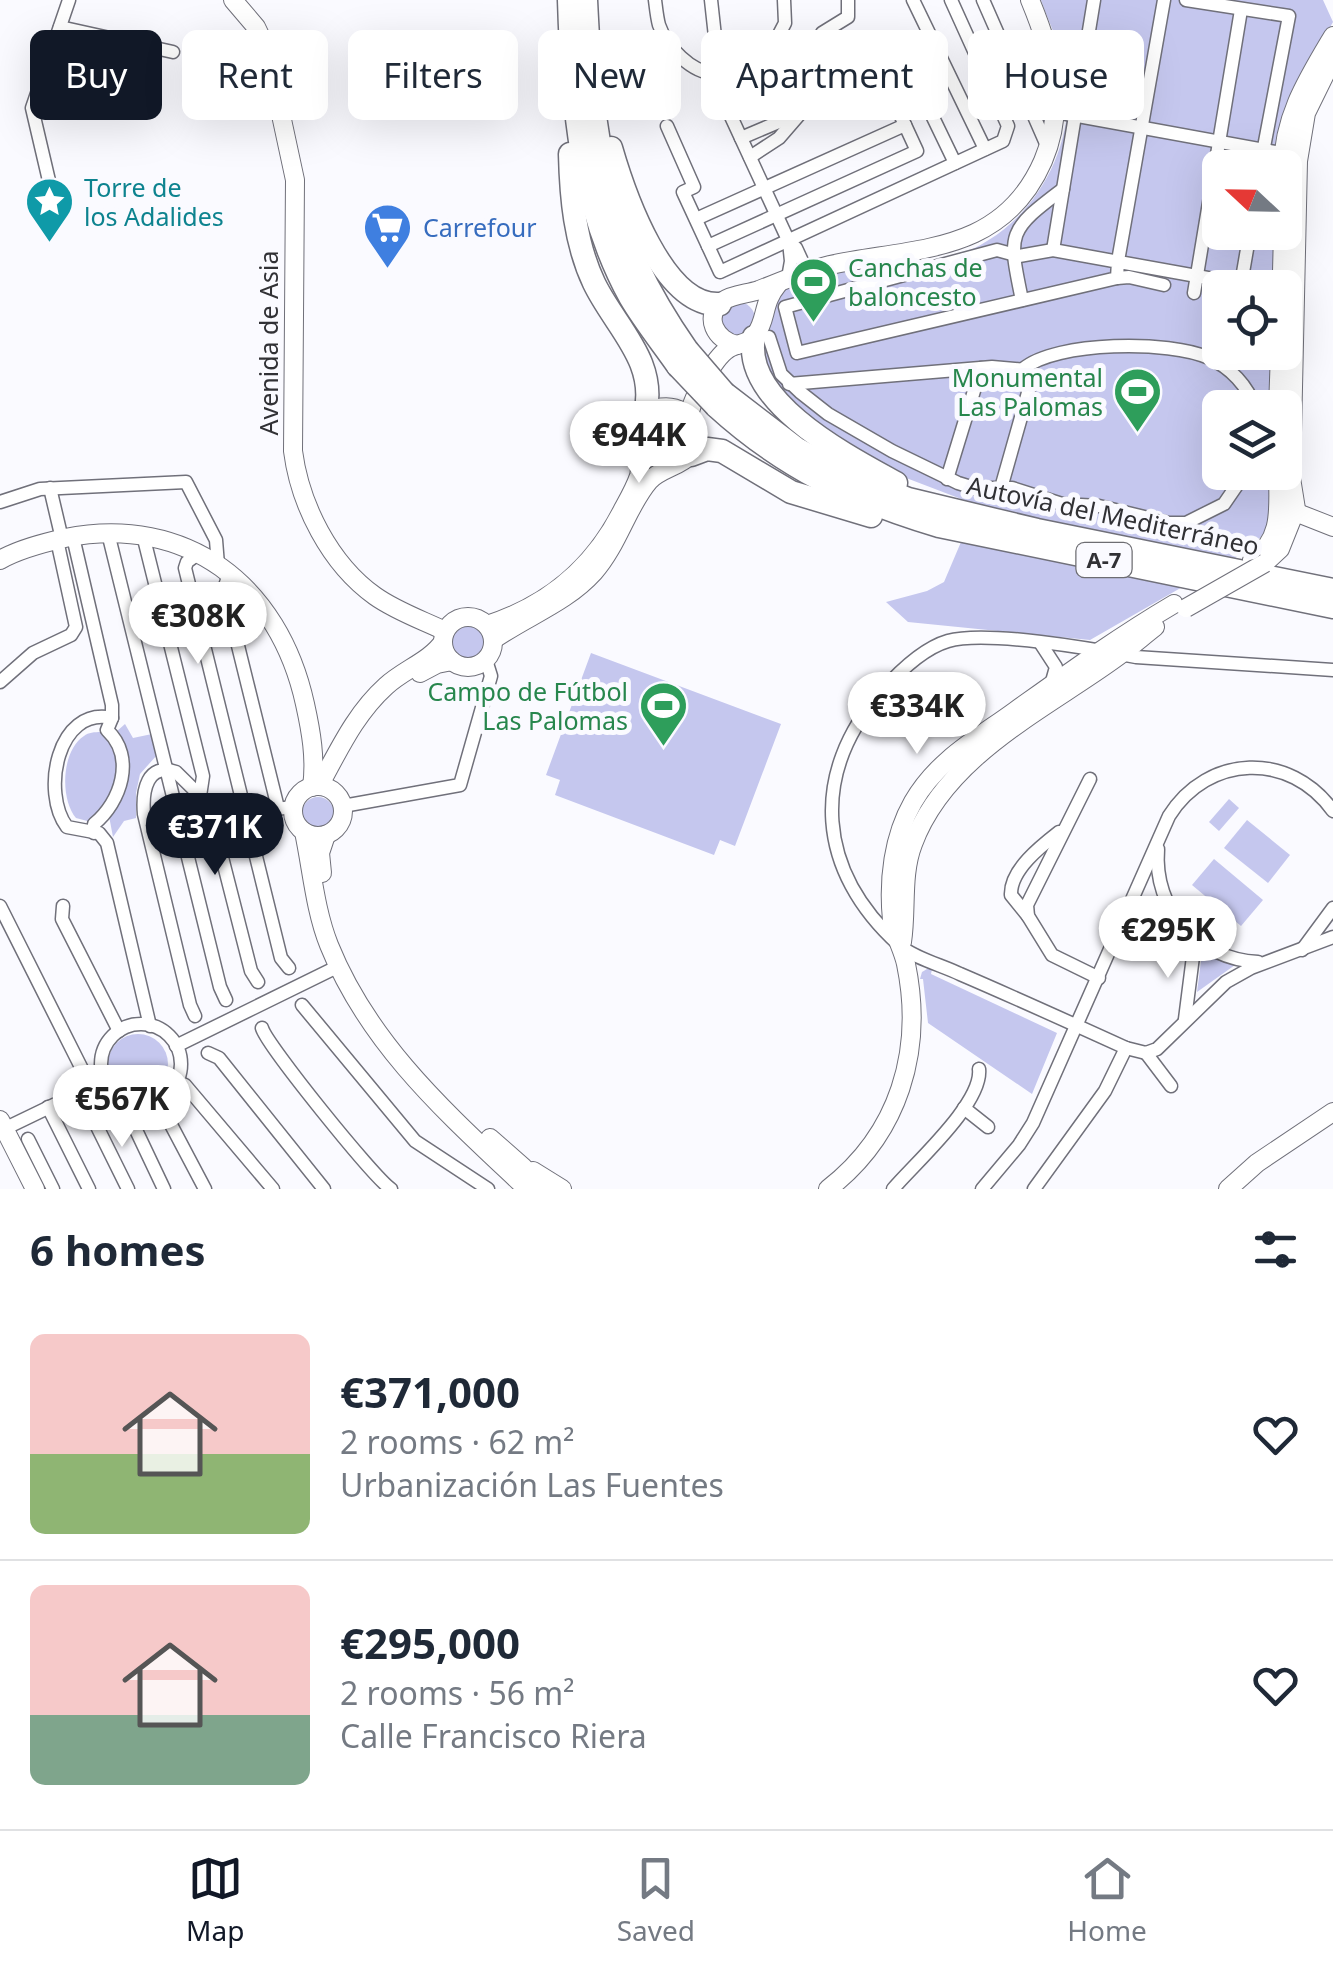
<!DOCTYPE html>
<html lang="en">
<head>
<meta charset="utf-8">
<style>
	body { margin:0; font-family:"Noto Sans",sans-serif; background:#f6f6f7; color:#1f2937; height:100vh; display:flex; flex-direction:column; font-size:38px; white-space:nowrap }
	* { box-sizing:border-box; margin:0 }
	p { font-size:32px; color:#747a83 }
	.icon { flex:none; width:55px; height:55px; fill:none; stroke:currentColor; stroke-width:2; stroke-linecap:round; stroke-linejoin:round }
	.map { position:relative; height:1189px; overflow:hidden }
	.side { display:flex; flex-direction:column; background:#fff; flex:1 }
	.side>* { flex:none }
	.guide { position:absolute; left:30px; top:30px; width:1275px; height:90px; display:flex; gap:20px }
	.needle { width:65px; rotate:292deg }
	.controls { position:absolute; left:1202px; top:150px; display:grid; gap:20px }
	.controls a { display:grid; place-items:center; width:100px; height:100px; border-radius:15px; background:#fff; box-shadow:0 10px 40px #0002; font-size:50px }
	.price { position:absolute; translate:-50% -85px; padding:0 22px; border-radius:35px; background:#fff; color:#222; font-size:32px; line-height:65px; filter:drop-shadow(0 2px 5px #0008) }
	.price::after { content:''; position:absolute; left:50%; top:60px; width:30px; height:22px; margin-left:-15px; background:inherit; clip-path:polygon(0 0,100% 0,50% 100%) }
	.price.current { background:#111827; color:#fff }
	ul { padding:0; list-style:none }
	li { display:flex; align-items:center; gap:30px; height:250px; padding:0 30px }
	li+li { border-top:2px solid #e0e1e3 }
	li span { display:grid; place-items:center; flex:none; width:280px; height:200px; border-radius:15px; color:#555 }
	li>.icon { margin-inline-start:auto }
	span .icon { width:120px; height:120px; fill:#fffc; stroke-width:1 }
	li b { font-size:42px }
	h2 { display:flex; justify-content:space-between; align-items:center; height:120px; padding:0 30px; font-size:42px }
	.pill { padding:0 35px; border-radius:15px; background:#fff; box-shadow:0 10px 40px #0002; font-size:35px; line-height:90px }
	.pill.current { background:#111827; color:#fff }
	.dock { display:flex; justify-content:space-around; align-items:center; height:140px; border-top:2px solid #e0e1e3; background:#fff; font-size:28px; color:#747a83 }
	.dock a { display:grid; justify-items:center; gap:5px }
	.dock .current { color:#111827 }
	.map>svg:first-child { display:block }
</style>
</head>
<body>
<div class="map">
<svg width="1333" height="1189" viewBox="0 0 1333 1189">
	<rect width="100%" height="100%" fill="#fafaff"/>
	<!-- green -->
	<g fill="#c5c7ee">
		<path d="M1041 0H1323L1333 22 1295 89 1280 167 1220 168V232L1276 233 1273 287 1220 288V352L1272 353 1273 407 1220 408V472L1272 473C1270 517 1277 532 1235 558L990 510 901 476 813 424 763 373C765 346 761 314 781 293 806 265 912 267 951 257 1028 235 1079 150 1066 72 1062 47 1049 24 1041 0Z"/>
		<polygon points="1032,37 1045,97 1041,103 1015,44"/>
		<polygon points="890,47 913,76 886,87 870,58"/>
		<circle cx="738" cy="319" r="17"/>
		<circle cx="664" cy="438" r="23"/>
		<polygon points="961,542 1184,586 1090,640 908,622 886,602 927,591 944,582"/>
		<circle cx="468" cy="642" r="16"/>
		<polygon points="591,653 781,724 735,846 720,840 714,855 555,795 560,780 546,775"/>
		<path d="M125 724 133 738 152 734 157 755 140 774 136 793V818L124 821 113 837 109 816 91 822 76 818C60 799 61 751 84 736 92 730 105 733 116 732Z"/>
		<circle cx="318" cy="813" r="16"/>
		<polygon points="1229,799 1239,808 1219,831 1209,822"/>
		<polygon points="1247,820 1290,855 1268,883 1224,848"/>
		<polygon points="1214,859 1263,900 1241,926 1192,885"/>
		<polygon points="1202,953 1235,965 1197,992"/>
		<polygon points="927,969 932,969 931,974 1057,1033 1032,1094 928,1023 923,979 920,979 922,972"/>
		<circle cx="138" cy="1064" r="30"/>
	</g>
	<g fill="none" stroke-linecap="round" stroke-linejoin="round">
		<defs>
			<g id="street">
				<path d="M655 0C656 8 657 18 659 25 666 46 692 74 715 73"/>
				<polyline points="711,0 718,64 716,84 789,242 796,248 807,272"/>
				<polyline points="913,0 985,149"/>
				<polyline points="983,0 1048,148"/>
				<polyline points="1164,0 1118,261 1117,278 797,353 785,307 997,250 1019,256 1053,250 1241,284 1250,232"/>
				<polyline points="1186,0 1289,16 1260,168"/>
				<polyline points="60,27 173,52"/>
				<polyline points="718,64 725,59 773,46 785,23 784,0"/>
				<path d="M913 76 890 86 882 85C872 78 867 65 872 54L890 47 901 51 955 163"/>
				<circle cx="807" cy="90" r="11"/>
				<polyline points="800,81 822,33 848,17 848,0"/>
				<polyline points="1056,112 1275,152 1283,157"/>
				<polyline points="667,126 694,187 683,192 720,272 1003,141 1008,126 951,0"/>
				<polyline points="741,138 781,121 796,92"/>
				<polyline points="750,157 779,138 811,101"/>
				<polyline points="50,185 32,108 69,0"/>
				<polyline points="696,219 905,125"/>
				<polyline points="708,246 917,151 887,86"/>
				<polyline points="1053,250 1094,0"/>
				<polyline points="788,278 791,261 789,242"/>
				<polyline points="1117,278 1129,277 1164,285"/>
				<polyline points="1194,293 1241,10"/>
				<path d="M1022 300C1008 233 1007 231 1063 189"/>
				<polyline points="769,337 781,374 800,392 828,414 892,451 958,483 974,488 1012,488 1062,504 1099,506 1169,523 1186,523 1224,504 1246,472"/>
				<path d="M1023 369C1056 341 1170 340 1209 358 1230 367 1248 386 1255 408"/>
				<polyline points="789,384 992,367 1026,370 1031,382 1001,488"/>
				<polyline points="947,479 981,368"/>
				<polyline points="50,488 62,539"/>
				<polyline points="0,502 40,489 186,482 216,540 218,565"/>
				<polyline points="108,533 220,987 226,1000"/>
				<polyline points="143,535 203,776 200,796"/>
				<path d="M73 537 112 705V718L107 730C136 757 121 802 94 824V833"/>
				<polyline points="199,553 187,562 185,568 281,958 289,968"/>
				<polyline points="229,574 224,589 278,808"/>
				<polyline points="1041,644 1056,667 1051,685"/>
				<path d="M1333 670 1136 657C1094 649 986 630 948 641 924 648 898 673 882 691 809 774 817 871 899 945 914 958 941 965 960 974 1016 998 1071 1023 1126 1048L1146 1053 1157 1049 1226 982 1251 968 1333 937"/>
				<polyline points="0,682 33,653 71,635 76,627 57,540"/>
				<path d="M112 718C57 706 41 793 67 827L99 833 107 843 150 1026"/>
				<polyline points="1090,779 1027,905 1028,916 1052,955 1099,978"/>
				<polyline points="343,806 460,785 491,676 486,660"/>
				<polyline points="215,810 213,822 251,971 258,982"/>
				<path d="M1158 849C1153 910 1198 959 1258 962"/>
				<polyline points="0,906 91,1087"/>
				<polyline points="63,906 62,919 119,1031"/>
				<path d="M1028 916 1011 895C1010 870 1041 846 1059 832"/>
				<path d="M1123 934C1140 917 1156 908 1178 921"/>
				<polyline points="1302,950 1333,908"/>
				<polyline points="302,1005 415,1141 488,1189"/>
				<path d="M195 1016 190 1005 144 814C142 791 147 762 176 772L235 830 246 835 263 828 275 809 294 807"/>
				<polyline points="1185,1019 1195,941"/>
				<circle cx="141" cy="1064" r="40"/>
				<path d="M262 1028C266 1044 374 1178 391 1189"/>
				<polyline points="176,1046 339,966"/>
				<polyline points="208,1053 219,1058 324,1189"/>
				<polyline points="1146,1053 1171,1086"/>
				<polyline points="176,1081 185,1085 273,1189"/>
				<polyline points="80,1092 128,1189"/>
				<polyline points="158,1100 205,1189"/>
				<polyline points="128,1102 127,1111 164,1189"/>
				<polyline points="48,1107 89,1189"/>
				<polyline points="964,1108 988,1127"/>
				<polyline points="4,1129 91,1087 94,1081"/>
				<polyline points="28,1139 53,1189"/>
				<path d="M893 1189C915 1163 983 1103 979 1069"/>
				<path d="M982 1189 1019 1145 1033 1123 1169 816C1208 754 1290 751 1333 811"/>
				<polyline points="1034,1189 1105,1091 1126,1048"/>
			</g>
			<g id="secondary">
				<path d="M233 0 256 27 267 50 295 180 293 451C300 505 330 564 375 596 396 611 422 620 445 631"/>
				<path d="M1283 168C1283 117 1308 78 1333 36"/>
				<polyline points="1282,272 1283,232"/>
				<path d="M737 345C716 341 702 316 723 301 733 294 748 294 759 290 782 281 805 271 830 265 915 247 1002 255 1043 161 1067 105 1052 53 1030 0"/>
				<polyline points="1278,408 1280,352"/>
				<path d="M689 418C690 401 714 358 728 349 738 342 749 345 756 334 767 319 762 303 778 284"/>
				<polyline points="1295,512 1333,527"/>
				<path d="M0 560C19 549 43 543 65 538 187 514 279 585 305 704 311 731 316 759 312 787"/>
				<path d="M1252 560C1284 539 1278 506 1278 472"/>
				<polyline points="1265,563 1280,549 1296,509 1291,478 1298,161 1306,113 1333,58"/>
				<circle cx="468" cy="642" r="25"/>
				<path d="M487 625C549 605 593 568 622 511 628 500 635 488 639 476 644 456 626 437 642 418 652 406 670 404 683 412 689 417 693 423 695 431 702 466 665 463 649 481 628 505 618 545 594 572 566 603 527 616 493 640"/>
				<polyline points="420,673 437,664 452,661"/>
				<path d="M319 786C339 750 355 714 386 686 403 670 430 661 443 642"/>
				<circle cx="318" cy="811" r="25"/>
				<path d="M304 832C312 870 315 910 329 945 370 1047 450 1116 527 1189"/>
				<polyline points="322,873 320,853 326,835"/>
				<path d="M902 942C907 910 901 875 913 844 945 757 1042 711 1113 660 1127 650 1141 638 1155 627"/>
				<polyline points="0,1120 35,1189"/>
				<polyline points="490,1138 523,1167 541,1189"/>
				<polyline points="533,1171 562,1189"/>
				<path d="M828 1189C899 1134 924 1051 906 964 903 949 894 935 892 920 888 880 893 837 913 802 937 760 978 738 1015 711 1067 674 1118 637 1174 604"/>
				<polyline points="1228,1189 1257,1163 1333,1112"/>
			</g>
			<g id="highway">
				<path d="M569 0C572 102 580 206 630 297 644 321 662 343 678 366"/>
				<path d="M586 0C593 143 603 229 687 350"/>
				<path d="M611 148C624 193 663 308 720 304"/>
				<path d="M570 154C571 197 575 243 594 283 615 327 658 361 645 414"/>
				<path d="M754 337C741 402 849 457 896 483"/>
				<polyline points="724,393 797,449 839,472 908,499 1037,530 1333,590"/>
				<path d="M716 406C784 468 852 500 939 526L1333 607"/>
				<polyline points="691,455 707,449 722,451 791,492 871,516"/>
			</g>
		</defs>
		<!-- street casing -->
		<use href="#street" stroke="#70707a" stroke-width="15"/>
		<!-- secondary casing -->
		<use href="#secondary" stroke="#70707a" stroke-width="20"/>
		<!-- highway casing -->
		<use href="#highway" stroke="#70707a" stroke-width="25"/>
		<!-- street -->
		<use href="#street" stroke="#fff" stroke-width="12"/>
		<!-- secondary -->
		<use href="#secondary" stroke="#fff" stroke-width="18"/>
		<!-- highway -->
		<use href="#highway" stroke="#fff" stroke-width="22"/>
		<defs>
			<polyline id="secondary-bridge" points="1186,608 1265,563"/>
			<g id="highway-bridge">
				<polyline points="687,350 724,393"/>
				<polyline points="678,366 716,406"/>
			</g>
		</defs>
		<!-- secondary-bridge casing -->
		<use href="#secondary-bridge" stroke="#70707a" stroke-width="20" stroke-linecap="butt"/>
		<!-- highway-bridge casing -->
		<use href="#highway-bridge" stroke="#70707a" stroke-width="25" stroke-linecap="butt"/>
		<!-- secondary-bridge -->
		<use href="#secondary-bridge" stroke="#fff" stroke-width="18"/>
		<!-- highway-bridge -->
		<use href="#highway-bridge" stroke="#fff" stroke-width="22"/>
	</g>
	<!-- icons -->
	<defs>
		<symbol id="sight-pin" viewBox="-11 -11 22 30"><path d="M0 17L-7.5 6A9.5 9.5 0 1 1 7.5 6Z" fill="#0f9aa8" stroke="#fafaff"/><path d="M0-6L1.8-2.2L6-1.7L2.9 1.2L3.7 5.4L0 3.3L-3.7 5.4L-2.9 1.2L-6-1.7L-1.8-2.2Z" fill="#fff"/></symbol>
		<symbol id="supermarket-pin" viewBox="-11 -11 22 30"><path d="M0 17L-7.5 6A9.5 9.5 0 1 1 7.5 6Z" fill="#3f7fe0" stroke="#fafaff"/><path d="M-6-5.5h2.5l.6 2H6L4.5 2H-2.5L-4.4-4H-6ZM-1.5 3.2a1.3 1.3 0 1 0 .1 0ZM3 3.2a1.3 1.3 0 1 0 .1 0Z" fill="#fff"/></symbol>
		<symbol id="stadium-pin" viewBox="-11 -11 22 30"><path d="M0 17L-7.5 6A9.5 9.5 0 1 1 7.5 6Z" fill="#2e9e5b" stroke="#fafaff"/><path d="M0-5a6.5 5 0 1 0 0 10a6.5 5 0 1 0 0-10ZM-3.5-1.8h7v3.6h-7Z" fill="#fff"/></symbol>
	</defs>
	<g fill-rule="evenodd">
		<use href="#sight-pin" x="22" y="174" width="55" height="75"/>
		<use href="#supermarket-pin" x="360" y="200" width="55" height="75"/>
		<use href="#stadium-pin" x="786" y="254" width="55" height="75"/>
		<use href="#stadium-pin" x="1110" y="364" width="55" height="75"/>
		<use href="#stadium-pin" x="636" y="678" width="55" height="75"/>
	</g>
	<g text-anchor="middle" stroke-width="10" stroke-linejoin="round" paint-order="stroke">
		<!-- shield labels -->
		<rect fill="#fafaff" stroke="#6d6d72" stroke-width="2.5" x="1076.5" y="543" width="55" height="34" rx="8"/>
		<g font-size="22" font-weight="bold" fill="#313135">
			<text x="1104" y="568">A-7</text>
		</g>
		<!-- culture labels -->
		<g font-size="25" fill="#0d838f" stroke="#fafaff" text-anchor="start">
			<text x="84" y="197">Torre de<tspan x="84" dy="29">los Adalides</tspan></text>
		</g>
		<!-- shop labels -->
		<g font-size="25" fill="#366cbe" stroke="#fafaff" text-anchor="start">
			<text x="423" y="237">Carrefour</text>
		</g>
		<!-- leisure labels -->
		<g font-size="25" fill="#27864d" stroke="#fafaff" text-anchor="end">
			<text x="848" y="277" text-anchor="start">Canchas de<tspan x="848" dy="29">baloncesto</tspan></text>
			<text x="1103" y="387">Monumental<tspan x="1103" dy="29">Las Palomas</tspan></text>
			<text x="628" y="701">Campo de Fútbol<tspan x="628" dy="29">Las Palomas</tspan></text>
		</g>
		<!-- street labels -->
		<g font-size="25" fill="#313135" stroke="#fafaff">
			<text transform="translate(269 343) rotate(-90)" y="9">Avenida de Asia</text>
			<text transform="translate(1113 516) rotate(12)" y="9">Autovía del Mediterráneo</text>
		</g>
	</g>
</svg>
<div class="controls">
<a><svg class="needle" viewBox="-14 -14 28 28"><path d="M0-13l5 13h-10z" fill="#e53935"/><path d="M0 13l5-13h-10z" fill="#747a83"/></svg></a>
<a><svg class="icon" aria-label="locate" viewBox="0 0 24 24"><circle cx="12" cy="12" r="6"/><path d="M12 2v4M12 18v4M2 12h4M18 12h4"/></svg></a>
<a><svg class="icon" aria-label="layers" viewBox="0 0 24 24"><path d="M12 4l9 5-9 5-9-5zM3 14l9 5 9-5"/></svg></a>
</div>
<b class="price" style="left:639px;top:486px">€944K</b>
<b class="price" style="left:198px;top:667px">€308K</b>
<b class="price" style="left:917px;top:757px">€334K</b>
<b class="price current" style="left:215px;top:878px">€371K</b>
<b class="price" style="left:1168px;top:981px">€295K</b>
<b class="price" style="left:122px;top:1150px">€567K</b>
<div class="guide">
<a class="pill current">Buy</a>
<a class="pill">Rent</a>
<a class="pill">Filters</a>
<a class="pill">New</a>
<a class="pill">Apartment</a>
<a class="pill">House</a>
</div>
</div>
<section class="side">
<h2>6 homes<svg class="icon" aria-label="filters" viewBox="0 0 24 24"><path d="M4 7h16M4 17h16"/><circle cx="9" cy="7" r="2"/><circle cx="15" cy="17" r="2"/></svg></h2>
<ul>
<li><span style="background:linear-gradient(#f6c9c9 60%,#8fb573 0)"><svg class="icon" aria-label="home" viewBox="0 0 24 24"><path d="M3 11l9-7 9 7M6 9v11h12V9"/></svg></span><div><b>€371,000</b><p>2 rooms · 62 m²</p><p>Urbanización Las Fuentes</p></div><svg class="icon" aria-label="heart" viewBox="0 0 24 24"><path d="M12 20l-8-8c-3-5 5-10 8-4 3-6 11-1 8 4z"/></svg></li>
<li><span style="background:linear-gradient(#f6c9c9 65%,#7fa58c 0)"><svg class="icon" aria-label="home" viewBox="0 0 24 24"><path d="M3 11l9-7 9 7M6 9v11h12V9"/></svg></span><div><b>€295,000</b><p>2 rooms · 56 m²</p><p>Calle Francisco Riera</p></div><svg class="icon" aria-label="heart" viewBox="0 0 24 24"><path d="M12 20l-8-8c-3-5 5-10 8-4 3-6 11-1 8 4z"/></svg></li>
</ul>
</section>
<nav class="dock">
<a class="current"><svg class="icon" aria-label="map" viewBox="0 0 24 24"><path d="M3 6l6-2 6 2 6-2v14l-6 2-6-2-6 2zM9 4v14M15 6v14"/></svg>Map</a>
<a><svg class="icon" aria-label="saved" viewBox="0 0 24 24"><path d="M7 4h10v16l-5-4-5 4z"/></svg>Saved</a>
<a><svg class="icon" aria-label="home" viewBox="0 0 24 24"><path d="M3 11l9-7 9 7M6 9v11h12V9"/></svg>Home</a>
</nav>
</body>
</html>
